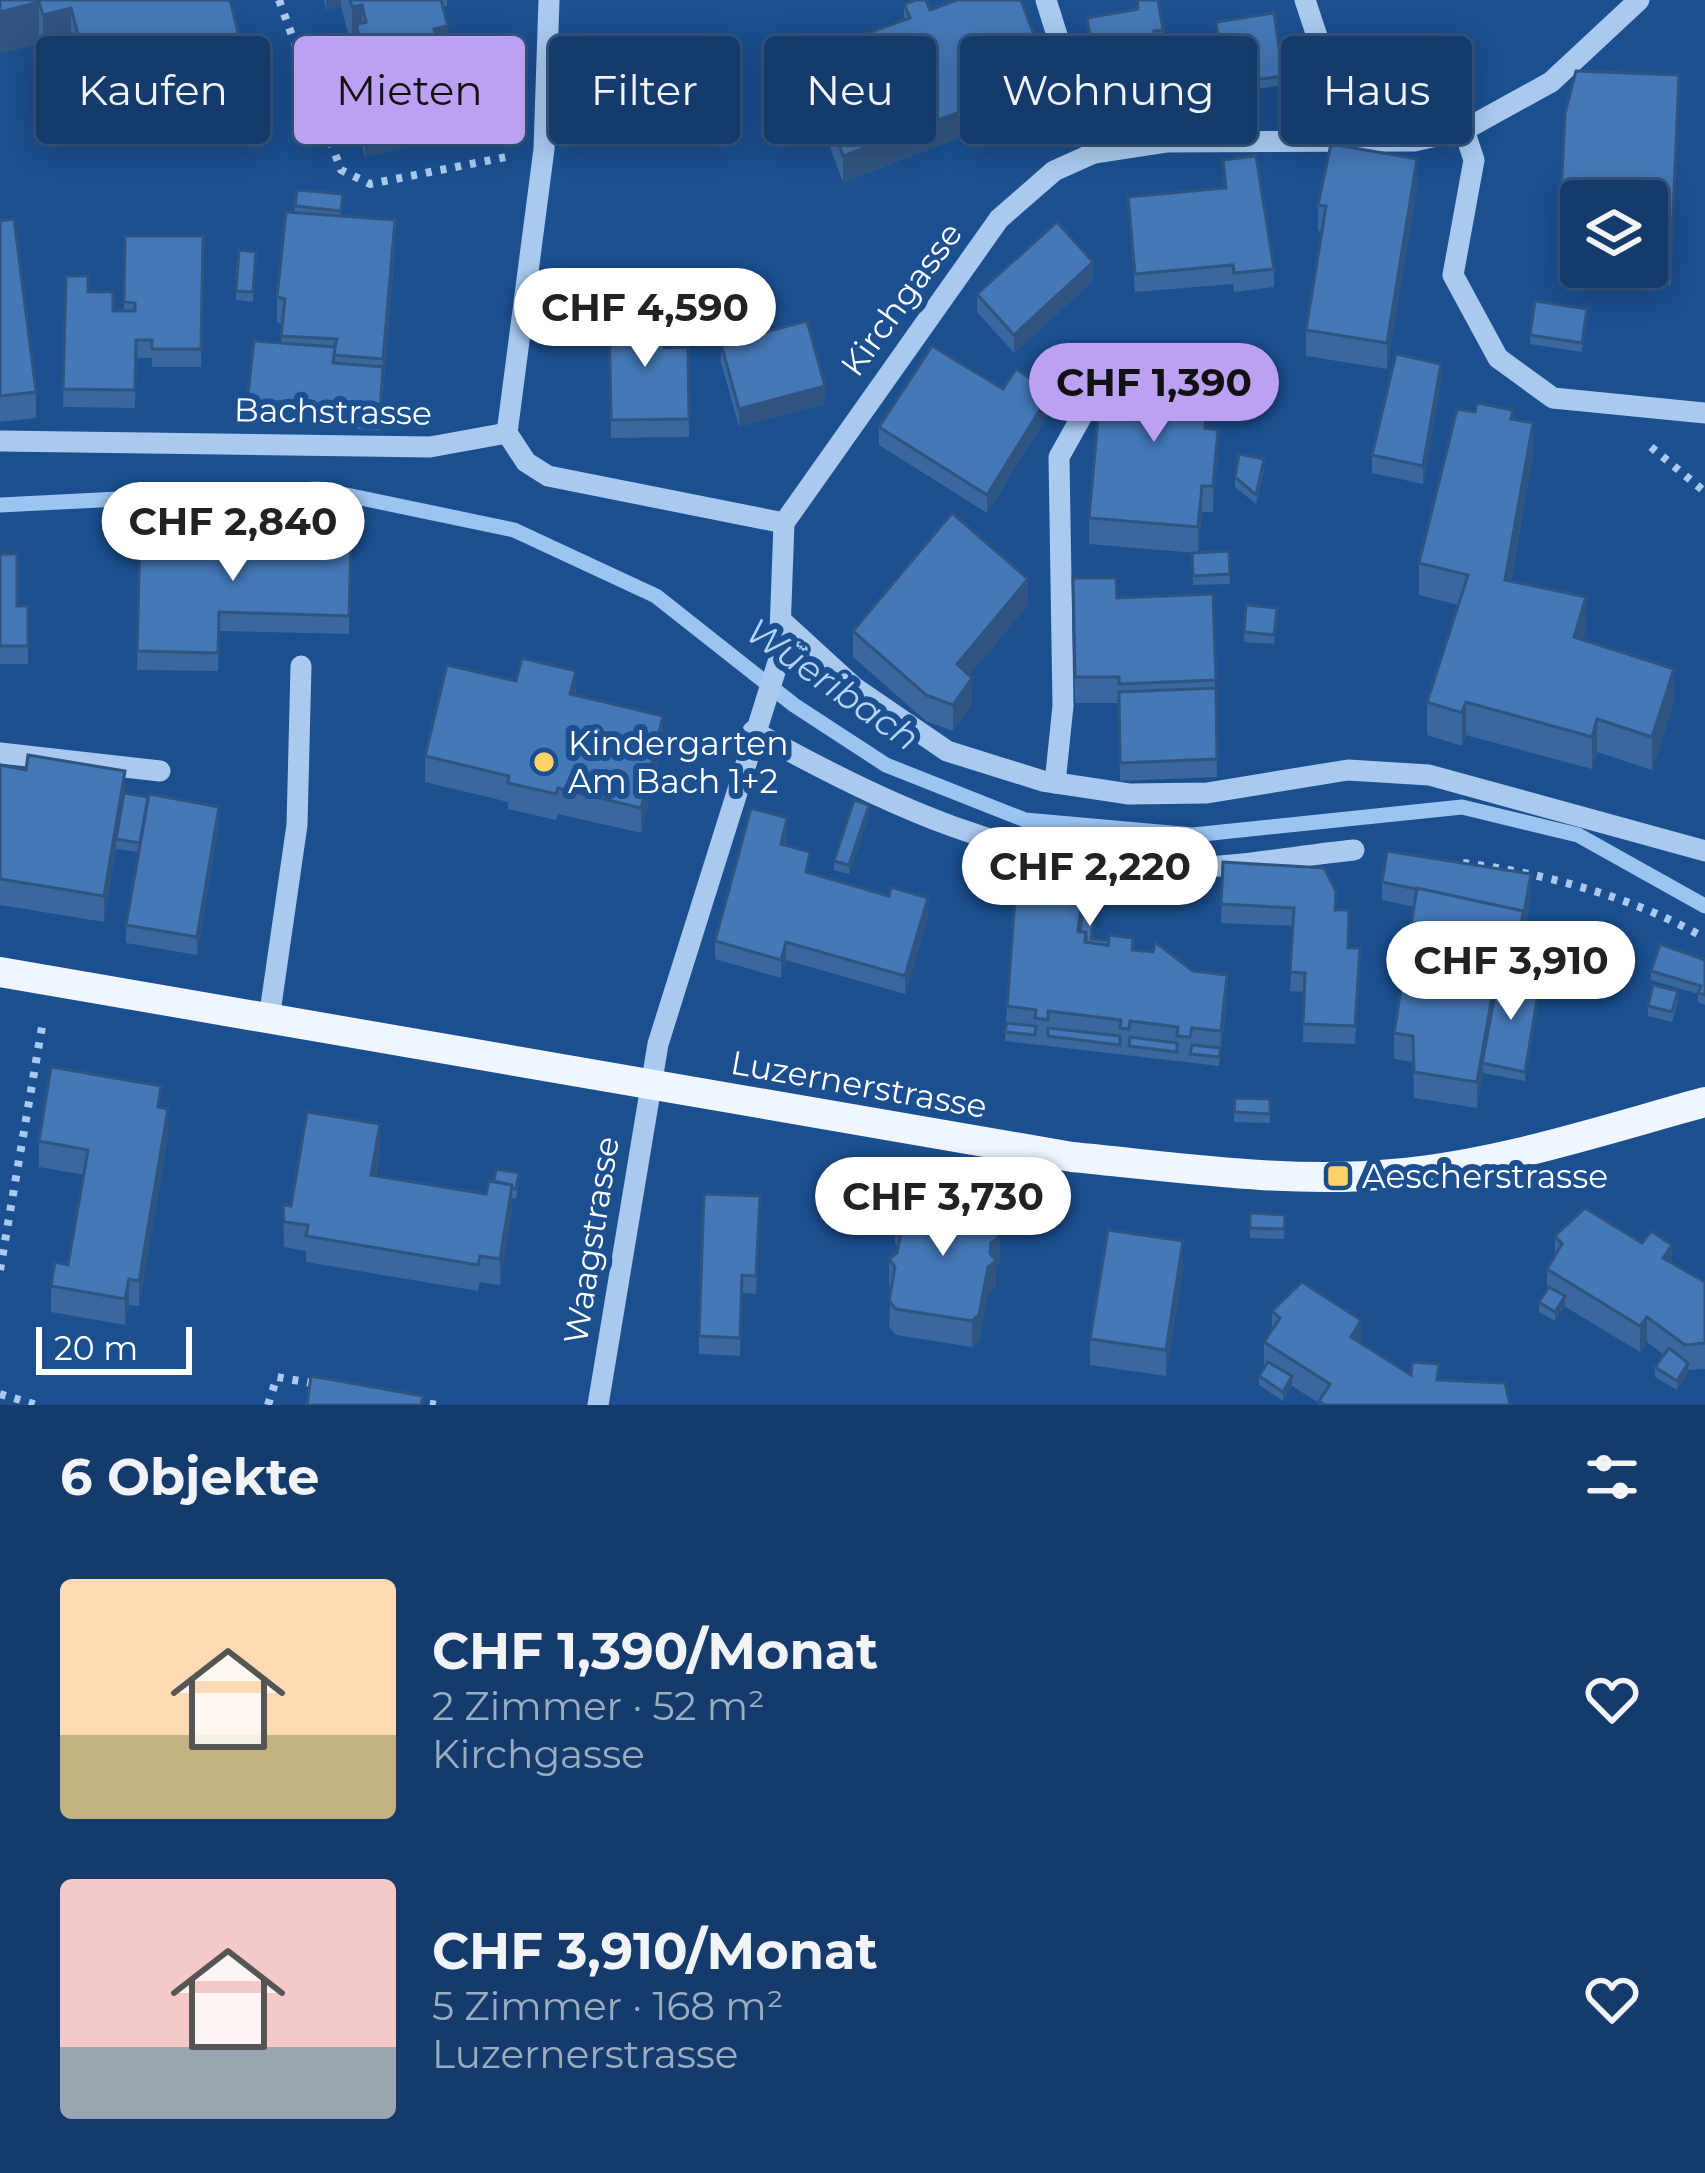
<!DOCTYPE html>
<html lang="de">
<head>
<meta charset="utf-8">
<style>
	body { margin:0; font-family:Montserrat,sans-serif; background:#1d4271; color:#f1f3f6; height:100vh; display:flex; flex-direction:column; font-size:45px; white-space:nowrap }
	* { box-sizing:border-box; margin:0 }
	p { font-size:39px; color:#9dadc1 }
	.icon { flex:none; width:66px; height:66px; fill:none; stroke:currentColor; stroke-width:2; stroke-linecap:round; stroke-linejoin:round }
	.map { position:relative; height:1405px; overflow:hidden }
	.sheet { display:flex; flex-direction:column; background:#143b6b; flex:1 }
	.sheet>* { flex:none }
	.guide { position:absolute; left:36px; top:36px; width:1635px; height:108px; display:flex; gap:24px }
	.fabs { position:absolute; left:1560px; top:180px; display:grid; gap:24px }
	.fabs a { display:grid; place-items:center; width:108px; height:108px; border-radius:12px; background:#143b6b; box-shadow:0 6px 30px #0003,0 0 0 3px #33557e; font-size:60px }
	.scale { position:absolute; left:36px; bottom:30px; width:156px; box-sizing:border-box; padding-left:12px; border:6px solid #fff; border-top:0; font-size:33px; line-height:42px; white-space:nowrap; color:#fff; -webkit-text-stroke:9px #1b4f8f; paint-order:stroke }
	.price { position:absolute; translate:-50% -102px; padding:0 27px; border-radius:42px; background:#fff; color:#222; font-size:39px; line-height:78px; filter:drop-shadow(0 3px 6px #0008) }
	.price::after { content:''; position:absolute; left:50%; top:72px; width:36px; height:27px; margin-left:-18px; background:inherit; clip-path:polygon(0 0,100% 0,50% 100%) }
	.price.active { background:#bca0f2; color:#111 }
	ul { padding:0; list-style:none }
	li { display:flex; align-items:center; gap:36px; height:300px; padding:0 60px }
	li span { display:grid; place-items:center; flex:none; width:336px; height:240px; border-radius:12px; color:#555 }
	li>.icon { margin-inline-start:auto }
	span .icon { width:144px; height:144px; fill:#fffc; stroke-width:1 }
	li b { font-size:51px }
	h2 { display:flex; justify-content:space-between; align-items:center; height:144px; padding:0 60px; font-size:51px }
	.chip { padding:0 42px; border-radius:12px; background:#143b6b; box-shadow:0 6px 30px #0003,0 0 0 3px #33557e; font-size:42px; line-height:108px }
	.chip.active { background:#bca0f2; color:#111 }
	.map>svg:first-child { display:block }
</style>
</head>
<body>
<div class="map">
<svg width="1705" height="1405" viewBox="0 0 1705 1405">
	<rect width="100%" height="100%" fill="#1b4f8f"/>
	<g fill="none" stroke-linecap="round" stroke-linejoin="round">
		<!-- stream -->
		<polyline stroke="#9cc4f0" stroke-width="15" points="0,505 318,489 514,530 656,596 794,705 886,765 1025,820 1193,835 1462,807 1578,835 1705,906"/>
		<!-- path -->
		<g stroke="#a9c9ee" stroke-width="8" stroke-dasharray="6 9" stroke-linecap="butt">
			<polyline points="279,0 341,170 370,184 506,157"/>
			<polyline points="1651,447 1705,492"/>
			<path d="M1463 863C1544 873 1633 897 1705 938"/>
			<polyline points="0,1270 43,1021"/>
			<polyline points="0,1394 37,1405"/>
			<polyline points="415,1401 438,1405"/>
			<polyline points="268,1405 277,1377 317,1384"/>
		</g>
		<!-- minor -->
		<g stroke="#a9c9ee" stroke-width="21">
			<polyline points="1046,0 1094,153"/>
			<polyline points="1305,0 1352,142"/>
			<polyline points="1464,130 1474,160 1453,275 1498,358 1553,398 1705,413"/>
			<polyline points="507,433 544,149 549,0"/>
			<polyline points="507,433 526,462 548,476 784,523"/>
			<polyline points="0,441 430,447 507,433"/>
			<polyline points="784,623 855,688 947,751 1043,781 1129,794 1207,793 1348,770 1429,775 1705,851"/>
			<path d="M753 731C885 805 1015 866 1170 868 1230 869 1294 856 1354 850"/>
			<polyline points="0,753 160,771"/>
			<polyline points="1055,783 1063,706 1059,457 1097,389"/>
			<polyline points="269,1019 297,825 301,666"/>
			<polyline points="598,1405 658,1044 779,659 784,523 999,219 1054,171 1094,153 1166,142 1414,141 1464,130 1551,82 1639,0"/>
		</g>
		<!-- major -->
		<path stroke="#f0f6ff" stroke-width="30" d="M0 972 1072 1157C1177 1167 1288 1184 1393 1174 1498 1165 1603 1130 1705 1102"/>
	</g>
	<!-- wall -->
	<g fill="#3a679d" fill-rule="evenodd">
		<polygon points="0,0 230,0 245,102 216,110 212,94 153,110 149,96 122,103 122,118 91,126 71,50 43,57 39,44"/>
		<polygon points="324,0 447,0 447,6 443,7 448,61 464,131 365,157 353,111 353,69 357,68 357,48 352,49 341,6 326,10"/>
		<polygon points="1136,0 1158,0 1163,30 1163,39 1155,40 1160,75 1097,86 1087,18 1137,9"/>
		<polygon points="904,4 930,10 1042,82 1018,92 1018,116 843,182 806,82 806,56 904,20"/>
		<polygon points="1216,22 1283,76 1283,85 1225,94"/>
		<path d="M1576 71 1679 75 1671 285 1558 281 1565 113ZM1581 201H1647V267H1581Z"/>
		<polygon points="1223,160 1274,269 1274,287 1234,292 1233,284 1135,292 1128,197 1224,188"/>
		<polygon points="1417,185 1387,369 1306,356 1306,330 1322,232 1318,231 1318,205"/>
		<polygon points="343,194 341,216 395,246 380,431 306,425 306,418 247,421 247,403 281,343 282,324 277,323 277,297 295,206"/>
		<polygon points="0,221 36,392 36,418 0,422"/>
		<polygon points="125,236 203,236 201,367 152,367 152,358 136,358 135,408 63,407 66,276 113,311 124,311"/>
		<polygon points="256,252 253,302 236,300 236,291"/>
		<polygon points="1093,281 1014,353 977,312 977,294"/>
		<polygon points="609,304 644,337 664,348 688,347 689,437 611,438"/>
		<polygon points="1587,318 1582,352 1530,344 1530,335"/>
		<polygon points="721,344 825,404 739,427 721,362"/>
		<polygon points="1441,382 1423,484 1372,473 1372,455"/>
		<polygon points="1211,388 1207,428 1218,456 1213,512 1202,512 1198,553 1229,551 1230,584 1193,585 1192,553 1195,553 1089,544 1089,518"/>
		<polygon points="1003,389 1051,410 987,513 879,445 879,427"/>
		<polygon points="1513,419 1533,456 1511,581 1586,630 1582,640 1674,702 1652,770 1597,752 1592,769 1466,735 1462,746 1427,735 1427,702 1458,605 1419,595 1419,563"/>
		<polygon points="1264,469 1256,504 1235,487 1235,477"/>
		<polygon points="140,534 351,539 349,634 219,631 218,671 137,670"/>
		<polygon points="0,554 17,606 28,606 28,664 0,664"/>
		<polygon points="1073,578 1117,598 1213,594 1217,777 1120,781 1119,703 1075,703"/>
		<polygon points="1028,605 969,675 972,704 953,731 926,721 853,657 853,631"/>
		<polygon points="1246,605 1277,617 1274,644 1244,642"/>
		<polygon points="576,696 663,742 641,833 558,814 556,820 508,809 508,802 425,782 425,756"/>
		<polygon points="0,765 125,793 219,825 197,955 126,943 126,925 139,852 116,849 104,922 0,905"/>
		<polygon points="869,814 849,874 834,870 834,861"/>
		<polygon points="787,837 785,845 810,873 928,916 905,994 786,960 781,978 715,959 715,941"/>
		<polygon points="1223,862 1336,910 1349,948 1360,967 1355,1044 1303,1042 1304,992 1290,991 1293,926 1221,923"/>
		<polygon points="1382,882 1531,892 1516,985 1539,997 1525,1081 1483,1073 1477,1108 1414,1098 1413,1062 1394,1059 1394,1033 1414,907 1382,900"/>
		<polygon points="1083,912 1094,922 1092,939 1133,950 1227,1001 1219,1066 1005,1041 1007,1006"/>
		<polygon points="1705,960 1705,1005 1698,1002 1698,994 1651,980 1651,971"/>
		<polygon points="1678,1000 1672,1022 1648,1016 1648,1006"/>
		<polygon points="1270,1099 1270,1123 1234,1122 1234,1112"/>
		<polygon points="161,1108 168,1135 139,1306 129,1305 125,1325 51,1312 51,1286 68,1265 84,1175 39,1167 39,1141"/>
		<polygon points="380,1150 376,1175 486,1194 519,1182 516,1199 512,1198 512,1210 500,1285 480,1282 478,1291 306,1262 306,1251 284,1247 283,1205 291,1206"/>
		<polygon points="760,1196 756,1294 742,1293 740,1356 699,1354 699,1336"/>
		<polygon points="1250,1213 1285,1215 1284,1239 1250,1238"/>
		<polygon points="895,1218 996,1232 1000,1263 996,1265 996,1287 988,1293 979,1341 972,1347 896,1335 889,1327 891,1288 889,1285 889,1259 897,1253 898,1247 895,1243"/>
		<polygon points="1555,1236 1672,1263 1705,1282 1705,1369 1688,1370 1677,1390 1655,1377 1655,1367 1664,1355 1647,1342 1640,1352 1564,1306 1555,1321 1539,1312 1539,1302 1547,1289 1547,1269 1555,1256"/>
		<polygon points="1183,1267 1166,1376 1090,1365 1090,1339"/>
		<polygon points="1272,1311 1361,1343 1411,1375 1439,1380 1510,1405 1319,1405 1319,1403 1292,1386 1283,1401 1259,1385 1259,1376 1264,1368 1264,1342 1272,1329"/>
	</g>
	<!-- shaded-wall -->
	<g fill="#305480">
		<polygon points="326,0 341,0 341,6 326,10"/>
		<polygon points="39,2 39,44 0,54 0,12"/>
		<polygon points="362,5 362,47 357,24 357,48 352,49 352,7"/>
		<polygon points="71,8 71,50 43,57 43,15"/>
		<polygon points="448,26 448,68 434,71 434,29"/>
		<polygon points="212,52 212,94 153,110 153,68"/>
		<polygon points="149,54 149,96 122,103 122,118 91,126 91,84 118,62"/>
		<polygon points="1042,57 1042,82 1018,92 1018,116 843,182 843,156 1011,68"/>
		<polygon points="245,60 245,102 216,110 216,68"/>
		<polygon points="1679,75 1679,101 1671,285 1671,259"/>
		<polygon points="464,89 464,131 365,157 365,116"/>
		<polygon points="1417,159 1417,185 1387,369 1387,343"/>
		<polygon points="395,220 395,246 380,431 383,359"/>
		<polygon points="1093,262 1093,281 1014,353 1014,335"/>
		<polygon points="1211,362 1211,388 1205,454 1205,428"/>
		<polygon points="1441,364 1441,382 1423,484 1423,466"/>
		<polygon points="825,386 825,404 739,427 739,409"/>
		<polygon points="1051,392 1051,410 987,513 987,495"/>
		<polygon points="1533,423 1533,456 1505,613 1505,580"/>
		<polygon points="1218,430 1218,456 1213,512 1213,486"/>
		<polygon points="1202,486 1202,512 1198,553 1198,527"/>
		<polygon points="1028,579 1028,605 957,690 957,664"/>
		<polygon points="1586,597 1586,630 1574,670 1574,637"/>
		<polygon points="1674,669 1674,702 1652,770 1652,737"/>
		<polygon points="576,671 576,697 570,694"/>
		<polygon points="972,678 972,704 953,731 953,705"/>
		<polygon points="1466,702 1466,735 1462,746 1462,713"/>
		<polygon points="663,716 663,742 641,833 641,808"/>
		<polygon points="1597,719 1597,752 1592,769 1592,737"/>
		<polygon points="125,771 125,797 116,839 116,849 104,922 104,896"/>
		<polygon points="869,805 869,814 849,874 849,865"/>
		<polygon points="219,807 219,825 197,955 197,937"/>
		<polygon points="787,818 787,837 781,863 781,844"/>
		<polygon points="1531,874 1531,892 1517,980 1517,954"/>
		<polygon points="928,898 928,916 905,994 905,976"/>
		<polygon points="786,942 786,960 781,978 781,960"/>
		<polygon points="1500,951 1500,977 1482,1063 1483,1073 1477,1108 1477,1082"/>
		<polygon points="1227,975 1227,1001 1219,1066 1221,1031"/>
		<polygon points="1539,988 1539,997 1525,1081 1525,1072"/>
		<polygon points="168,1109 168,1135 139,1306 139,1281"/>
		<polygon points="380,1124 380,1150 371,1201 371,1175"/>
		<polygon points="512,1185 512,1210 500,1285 500,1259"/>
		<polygon points="996,1214 996,1239 1000,1237 1000,1263 996,1265 996,1287 988,1293 979,1341 972,1347 972,1321 991,1243"/>
		<polygon points="1183,1241 1183,1267 1166,1376 1166,1350"/>
		<polygon points="1672,1245 1672,1271 1663,1258"/>
		<polygon points="129,1279 129,1305 125,1325 125,1299"/>
		<polygon points="1565,1296 1565,1306 1555,1321 1555,1312"/>
		<polygon points="1647,1317 1647,1342 1640,1352 1640,1326"/>
		<polygon points="1361,1320 1361,1346 1351,1337"/>
		<polygon points="1688,1363 1688,1373 1677,1390 1677,1381"/>
		<polygon points="1292,1376 1292,1386 1283,1401 1283,1392"/>
	</g>
	<!-- building -->
	<g fill="#4478b7" stroke="#305480" stroke-width="3">
		<polygon points="0,0 230,0 245,60 216,68 212,52 153,68 149,54 118,62 122,76 91,84 71,8 43,15 39,2 0,12"/>
		<polygon points="350,0 441,0 448,26 434,29 442,63 457,59 464,89 365,116 353,69 362,66 357,24 366,22 362,5 352,7"/>
		<polygon points="916,0 926,0 930,10 957,0 1021,0 1042,57 1011,68 1018,90 843,156 806,56 910,18 904,4"/>
		<polygon points="1137,0 1158,0 1163,30 1154,31 1160,65 1097,77 1087,18 1138,9"/>
		<polygon points="1274,13 1283,76 1225,84 1216,22"/>
		<polygon points="1576,71 1679,75 1671,259 1647,258 1647,201 1581,201 1581,256 1558,255 1565,113"/>
		<polygon points="1331,144 1417,159 1387,343 1306,330 1326,206 1318,205"/>
		<polygon points="1256,156 1274,269 1234,273 1233,265 1135,274 1128,197 1226,188 1223,160"/>
		<polygon points="297,190 343,194 341,211 295,206"/>
		<polygon points="286,212 395,220 383,359 333,355 337,339 281,336 285,299 277,297"/>
		<polygon points="14,219 36,392 0,396 0,221"/>
		<polygon points="1057,222 1093,262 1014,335 977,294"/>
		<polygon points="125,236 203,236 201,349 152,349 152,340 136,340 135,390 63,389 66,276 88,276 88,292 113,292 113,311 135,311 135,303 124,302"/>
		<polygon points="239,250 256,252 253,292 236,291"/>
		<polygon points="1535,301 1587,309 1582,343 1530,335"/>
		<polygon points="609,304 645,305 644,337 664,336 664,348 688,347 689,419 611,420"/>
		<polygon points="807,321 825,386 739,409 721,344"/>
		<polygon points="254,341 335,347 333,363 383,367 380,413 306,407 306,400 247,403"/>
		<polygon points="932,346 1003,389 1016,369 1051,392 987,495 879,427"/>
		<polygon points="1396,354 1441,364 1423,466 1372,455"/>
		<polygon points="1154,357 1211,362 1205,428 1218,430 1213,486 1202,486 1198,527 1089,518 1102,374 1152,378"/>
		<polygon points="1477,403 1513,410 1511,419 1533,423 1505,580 1586,597 1574,637 1674,669 1652,737 1597,719 1592,737 1466,702 1462,713 1427,702 1468,575 1419,563 1457,409 1475,412"/>
		<polygon points="1239,454 1264,459 1256,495 1235,477"/>
		<polygon points="952,513 1028,579 957,664 972,678 953,705 926,695 853,631"/>
		<polygon points="140,534 351,539 349,616 219,612 218,653 137,651"/>
		<polygon points="1229,551 1230,574 1193,576 1192,553"/>
		<polygon points="0,554 17,554 17,606 28,606 28,646 0,646"/>
		<polygon points="1073,578 1116,578 1117,598 1213,594 1216,680 1119,684 1119,677 1075,677"/>
		<polygon points="1246,605 1277,608 1274,635 1244,632"/>
		<polygon points="522,658 576,671 570,694 663,716 641,808 558,788 556,794 508,783 509,776 425,756 447,665 516,681"/>
		<polygon points="1216,688 1217,759 1120,763 1119,692"/>
		<polygon points="28,755 125,771 104,896 0,879 0,765 26,770"/>
		<polygon points="124,793 148,797 140,843 116,839"/>
		<polygon points="149,794 219,807 197,937 126,925"/>
		<polygon points="854,800 869,805 849,865 834,861"/>
		<polygon points="751,808 787,818 781,844 810,852 806,872 889,896 891,887 928,898 905,976 786,942 781,960 715,941"/>
		<polygon points="1387,851 1531,874 1523,919 1523,911 1382,882"/>
		<polygon points="1223,862 1324,868 1336,891 1335,910 1349,910 1348,948 1360,948 1355,1026 1303,1024 1305,973 1290,972 1294,908 1221,904"/>
		<polygon points="1016,887 1083,895 1078,931 1086,932 1085,942 1108,945 1109,935 1133,938 1132,950 1153,952 1155,942 1193,971 1227,975 1221,1031 1192,1028 1190,1037 1177,1036 1178,1027 1130,1021 1129,1029 1120,1028 1121,1020 1048,1011 1048,1020 1035,1018 1036,1010 1007,1006"/>
		<polygon points="1417,888 1523,911 1517,954 1500,951 1477,1082 1414,1072 1413,1036 1394,1033"/>
		<polygon points="1083,912 1094,913 1091,939 1109,941 1108,945 1086,942 1086,932 1080,932"/>
		<polygon points="1660,944 1705,960 1705,995 1698,993 1701,986 1651,971"/>
		<polygon points="1500,968 1517,971 1516,985 1539,988 1525,1072 1482,1063"/>
		<polygon points="1653,985 1678,991 1672,1012 1648,1006"/>
		<polygon points="1007,1023 1036,1026 1035,1035 1005,1032"/>
		<polygon points="1048,1028 1120,1036 1120,1045 1048,1036"/>
		<polygon points="1130,1037 1177,1043 1177,1052 1129,1046"/>
		<polygon points="1192,1045 1221,1048 1219,1057 1190,1054"/>
		<polygon points="51,1067 161,1086 158,1107 168,1109 139,1281 129,1279 125,1299 51,1286 55,1262 68,1265 88,1150 39,1141"/>
		<polygon points="1235,1098 1270,1099 1270,1114 1234,1112"/>
		<polygon points="307,1112 380,1124 371,1175 486,1194 489,1181 512,1185 500,1259 480,1256 478,1265 306,1236 308,1225 284,1222 283,1205 291,1206"/>
		<polygon points="496,1169 519,1173 516,1189 512,1188 512,1185 494,1181"/>
		<polygon points="704,1194 760,1196 756,1276 742,1275 740,1338 699,1336"/>
		<polygon points="906,1199 941,1205 946,1201 996,1214 994,1229 1000,1237 991,1243 990,1253 996,1261 988,1267 979,1315 972,1321 896,1309 889,1301 895,1267 889,1259 897,1253 902,1226 895,1218 904,1213"/>
		<polygon points="1585,1208 1642,1243 1651,1231 1672,1245 1663,1258 1705,1282 1705,1343 1685,1345 1647,1317 1640,1326 1547,1269 1562,1244 1555,1236"/>
		<polygon points="1250,1213 1285,1215 1284,1229 1250,1228"/>
		<polygon points="1108,1230 1183,1241 1166,1350 1090,1339"/>
		<polygon points="1302,1282 1361,1320 1351,1337 1411,1375 1412,1362 1439,1364 1437,1380 1505,1383 1510,1405 1325,1405 1319,1401 1330,1384 1264,1342 1280,1318 1272,1311"/>
		<polygon points="1549,1287 1565,1296 1555,1312 1539,1302"/>
		<polygon points="1669,1348 1688,1363 1677,1381 1655,1367"/>
		<polygon points="1268,1362 1292,1376 1283,1392 1259,1376"/>
		<polygon points="311,1376 423,1396 421,1405 307,1405"/>
	</g>
	<!-- markers -->
	<g fill="#ffd166" stroke="#1b4f8f" stroke-width="4.5">
		<circle cx="544" cy="762" r="12"/>
		<rect x="1326" y="1164" width="24" height="24" rx="6"/>
	</g>
	<g text-anchor="middle" stroke-width="12" stroke-linejoin="round" paint-order="stroke">
		<!-- street labels -->
		<g font-size="33" fill="#fff" stroke="#1b4f8f">
			<text transform="translate(901 299) rotate(-54)" y="12">Kirchgasse</text>
			<text transform="translate(333 411) rotate(1)" y="12">Bachstrasse</text>
			<text transform="translate(859 1084) rotate(10)" y="12">Luzernerstrasse</text>
			<text transform="translate(591 1240) rotate(-81)" y="12">Waagstrasse</text>
		</g>
		<!-- poi labels -->
		<g font-size="33" fill="#fff" stroke="#1b4f8f" text-anchor="start">
			<text x="568" y="755">Kindergarten<tspan x="568" dy="38">Am Bach 1+2</tspan></text>
			<text x="1362" y="1188">Aescherstrasse</text>
		</g>
		<!-- water labels -->
		<g font-size="36" font-style="italic" fill="#b5d3f5" stroke="#1b4f8f">
			<text transform="translate(833 684) rotate(35)" y="13">Wüeribach</text>
		</g>
	</g>
</svg>
<div class="fabs">
<a><svg class="icon" aria-label="layers" viewBox="0 0 24 24"><path d="M12 4l9 5-9 5-9-5zM3 14l9 5 9-5"/></svg></a>
</div>
<div class="scale">20 m</div>
<b class="price" style="left:645px;top:370px">CHF 4,590</b>
<b class="price active" style="left:1154px;top:445px">CHF 1,390</b>
<b class="price" style="left:233px;top:584px">CHF 2,840</b>
<b class="price" style="left:1090px;top:929px">CHF 2,220</b>
<b class="price" style="left:1511px;top:1023px">CHF 3,910</b>
<b class="price" style="left:943px;top:1259px">CHF 3,730</b>
<div class="guide">
<a class="chip">Kaufen</a>
<a class="chip active">Mieten</a>
<a class="chip">Filter</a>
<a class="chip">Neu</a>
<a class="chip">Wohnung</a>
<a class="chip">Haus</a>
</div>
</div>
<section class="sheet">
<h2>6 Objekte<svg class="icon" aria-label="filters" viewBox="0 0 24 24"><path d="M4 7h16M4 17h16"/><circle cx="9" cy="7" r="2"/><circle cx="15" cy="17" r="2"/></svg></h2>
<ul>
<li><span style="background:linear-gradient(#ffd9b3 65%,#c2b280 0)"><svg class="icon" aria-label="home" viewBox="0 0 24 24"><path d="M3 11l9-7 9 7M6 9v11h12V9"/></svg></span><div><b>CHF 1,390/Monat</b><p>2 Zimmer · 52 m²</p><p>Kirchgasse</p></div><svg class="icon" aria-label="heart" viewBox="0 0 24 24"><path d="M12 20l-8-8c-3-5 5-10 8-4 3-6 11-1 8 4z"/></svg></li>
<li><span style="background:linear-gradient(#f6c9c9 70%,#9aa5b1 0)"><svg class="icon" aria-label="home" viewBox="0 0 24 24"><path d="M3 11l9-7 9 7M6 9v11h12V9"/></svg></span><div><b>CHF 3,910/Monat</b><p>5 Zimmer · 168 m²</p><p>Luzernerstrasse</p></div><svg class="icon" aria-label="heart" viewBox="0 0 24 24"><path d="M12 20l-8-8c-3-5 5-10 8-4 3-6 11-1 8 4z"/></svg></li>
</ul>
</section>
</body>
</html>
